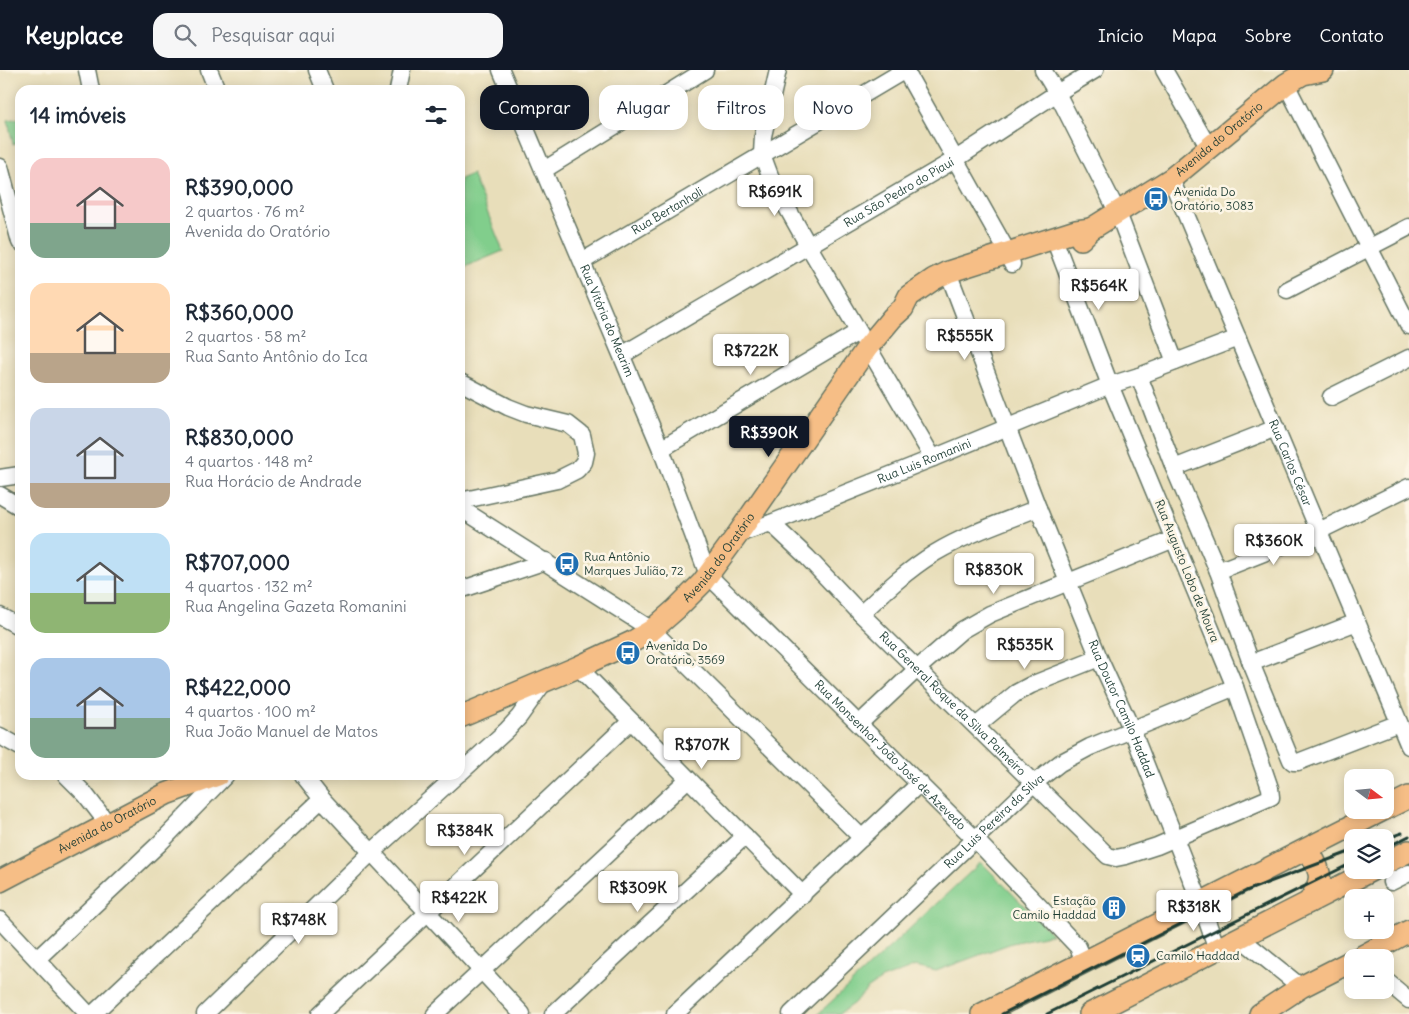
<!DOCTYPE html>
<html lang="pt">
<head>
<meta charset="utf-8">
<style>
	body { margin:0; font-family:Delius,sans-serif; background:#f6f6f7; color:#1f2937; height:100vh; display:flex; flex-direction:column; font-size:19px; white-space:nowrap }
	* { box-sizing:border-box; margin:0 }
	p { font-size:16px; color:#747a83 }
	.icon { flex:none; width:28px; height:28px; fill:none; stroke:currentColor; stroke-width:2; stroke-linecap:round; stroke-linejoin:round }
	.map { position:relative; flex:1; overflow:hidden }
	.drawer { position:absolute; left:15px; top:15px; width:450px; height:695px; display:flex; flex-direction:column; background:#fff; border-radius:15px; box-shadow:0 2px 12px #0003 }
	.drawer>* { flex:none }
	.top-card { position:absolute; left:480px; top:15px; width:475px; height:45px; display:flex; gap:10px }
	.needle { width:32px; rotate:106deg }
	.controls { position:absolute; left:1344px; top:699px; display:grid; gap:10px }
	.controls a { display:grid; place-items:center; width:50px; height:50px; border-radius:10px; background:#fff; box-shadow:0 2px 12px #0003; font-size:25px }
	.price { position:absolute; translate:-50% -42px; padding:0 11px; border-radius:5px; background:#fff; color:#222; font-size:16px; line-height:32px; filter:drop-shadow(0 1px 2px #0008) }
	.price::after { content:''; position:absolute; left:50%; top:30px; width:15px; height:11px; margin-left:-8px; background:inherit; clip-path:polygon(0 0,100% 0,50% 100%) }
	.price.selected { background:#111827; color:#fff }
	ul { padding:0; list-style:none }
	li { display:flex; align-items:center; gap:15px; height:125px; padding:0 15px }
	li span { display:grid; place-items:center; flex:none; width:140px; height:100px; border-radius:15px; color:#555 }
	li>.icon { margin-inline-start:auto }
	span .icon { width:60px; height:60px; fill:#fffc; stroke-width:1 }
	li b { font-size:21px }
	h2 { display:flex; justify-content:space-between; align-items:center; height:60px; padding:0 15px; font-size:21px }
	.pill { padding:0 18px; border-radius:15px; background:#fff; box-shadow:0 2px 12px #0003; font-size:18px; line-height:45px }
	.pill.selected { background:#111827; color:#fff }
	header { display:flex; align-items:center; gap:30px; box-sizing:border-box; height:70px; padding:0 25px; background:#111827; color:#fff }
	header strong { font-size:24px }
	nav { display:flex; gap:28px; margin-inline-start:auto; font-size:18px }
	.search { width:350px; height:45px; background:#f6f6f7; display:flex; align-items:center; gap:12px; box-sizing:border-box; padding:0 18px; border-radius:15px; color:#747a83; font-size:19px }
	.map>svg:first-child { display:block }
</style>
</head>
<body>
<header>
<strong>Keyplace</strong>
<div class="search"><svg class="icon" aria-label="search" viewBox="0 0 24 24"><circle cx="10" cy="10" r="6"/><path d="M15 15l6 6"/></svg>Pesquisar aqui</div>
<nav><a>Início</a><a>Mapa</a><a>Sobre</a><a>Contato</a></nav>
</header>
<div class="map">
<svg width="1409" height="944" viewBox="0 0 1409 944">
	<rect width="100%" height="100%" fill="#fcf5e5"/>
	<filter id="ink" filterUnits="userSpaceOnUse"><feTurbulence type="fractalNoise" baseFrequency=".02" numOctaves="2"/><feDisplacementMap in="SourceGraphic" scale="10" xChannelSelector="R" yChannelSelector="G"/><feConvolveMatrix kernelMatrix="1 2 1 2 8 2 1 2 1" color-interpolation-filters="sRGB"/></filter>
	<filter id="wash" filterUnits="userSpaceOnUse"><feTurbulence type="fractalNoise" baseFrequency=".0096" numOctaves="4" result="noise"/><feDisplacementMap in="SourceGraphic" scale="20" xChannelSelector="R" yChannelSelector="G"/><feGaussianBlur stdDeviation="1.12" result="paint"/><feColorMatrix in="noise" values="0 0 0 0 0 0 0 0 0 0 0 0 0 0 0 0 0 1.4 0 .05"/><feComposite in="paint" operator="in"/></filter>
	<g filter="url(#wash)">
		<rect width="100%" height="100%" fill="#e8deba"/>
		<!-- green -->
		<g fill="#81ce8c" stroke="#508660">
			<polygon points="20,48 20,72 13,74 8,50"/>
			<polygon points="472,104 503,181 460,199 460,109"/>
			<polygon points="980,793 984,795 1052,864 1012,873 936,901 916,896 882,909 867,919 854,933 839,944 818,944"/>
		</g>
	</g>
	<g filter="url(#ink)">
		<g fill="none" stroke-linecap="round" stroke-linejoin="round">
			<defs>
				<g id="minor">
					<polyline points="87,0 91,20"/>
					<polyline points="209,0 217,20"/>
					<polyline points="317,0 325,20"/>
					<path id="s1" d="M501 0 661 379 708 505 975 769 1078 877 1081 884 1080 894"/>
					<polyline points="778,0 763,66 762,84 766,95 772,111 808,175 933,388"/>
					<polyline points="905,0 1008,183 1012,194"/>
					<polyline points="1043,0 1057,23 1118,143 1175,292"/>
					<polyline points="1164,0 1209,78"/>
					<polyline points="1286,14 1409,256"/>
					<polyline points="398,20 402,0"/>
					<polyline points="0,97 20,172"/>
					<polyline points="544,100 705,0"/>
					<path id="s2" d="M1171 109 1409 676"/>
					<path id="s3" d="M583 191 905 0"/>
					<path id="s4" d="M948 202 1038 438 1099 588 1132 660 1201 834 1217 879"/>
					<polyline points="1287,220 1409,157"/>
					<path id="s5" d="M622 285 956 89 1057 23 1095 0"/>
					<polyline points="1139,306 1174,398 1218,501 1251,593 1291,690 1293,692 1298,692 1399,653"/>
					<polyline points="460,312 508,337 526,344 568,354 582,365 586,383 584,392 577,400 557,410 460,431"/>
					<polyline points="1331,327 1409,288"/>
					<polyline points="661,379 858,262"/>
					<polyline points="1174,398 1276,358"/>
					<polyline points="0,408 20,405"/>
					<polyline points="0,425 20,437"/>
					<polyline points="460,438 652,560 862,768"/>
					<path id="s6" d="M771 453 807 487 861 544 1108 786 1116 788 1126 786 1157 776 1271 727 1270 718 1235 617 1110 315 1058 179"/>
					<path id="s7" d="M738 464 771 453 933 388 1110 315 1139 306 1238 268"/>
					<polyline points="1218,501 1319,461 1409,417"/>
					<polyline points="460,520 546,491"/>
					<path d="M861 544C884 522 907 500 935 483 967 464 1003 452 1038 438"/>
					<polyline points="0,546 20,557"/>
					<polyline points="1251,593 1357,552"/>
					<polyline points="578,597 803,825"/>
					<polyline points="860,653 917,599 962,560 990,544 1174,469"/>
					<polyline points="976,656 1016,623 1031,615 1099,588"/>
					<polyline points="0,666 20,677"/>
					<polyline points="460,703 507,660 519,647 544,612"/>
					<polyline points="66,705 85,724 108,754"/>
					<polyline points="303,705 322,729 522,944"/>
					<polyline points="1391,812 1409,803"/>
					<polyline points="0,850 88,944"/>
					<polyline points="1239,867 1301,917"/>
					<polyline points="37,889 160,773 226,705"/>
					<polyline points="1385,910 1409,930"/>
					<polyline points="93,944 322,729"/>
					<polyline points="205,944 372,782 457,705"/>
					<polyline points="320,944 631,651"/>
					<polyline points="435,944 688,709"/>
					<polyline points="553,944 745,766"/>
					<polyline points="675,944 920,713"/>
					<path id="s8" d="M791 944 1033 714 1060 693 1090 677 1235 617"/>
				</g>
				<g id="major">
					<path id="s9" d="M1081 169 1091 159 1171 109 1286 14 1303 4 1323 0"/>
					<path id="s10" d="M460 647 578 597 632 572 652 560 676 539 702 513 738 464 867 278 892 248 903 238 909 226 934 209 948 202 1076 161 1091 159"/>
					<polyline points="1385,739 1409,727"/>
					<path d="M1308 779C1321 804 1325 806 1309 832"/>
					<polyline points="1385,793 1409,781"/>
					<path id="s11" d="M0 811 166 724 218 705"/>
					<polyline points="1359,888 1409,861"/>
					<polyline points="982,944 1383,740"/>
					<polyline points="1090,944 1372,800"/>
					<polyline points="1260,944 1301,917 1352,891"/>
				</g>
			</defs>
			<!-- minor casing -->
			<use href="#minor" stroke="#657563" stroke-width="19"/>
			<!-- major casing -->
			<use href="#major" stroke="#657563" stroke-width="24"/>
			<!-- minor -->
			<use href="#minor" stroke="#fff" stroke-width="16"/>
			<!-- major -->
			<use href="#major" stroke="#f6be86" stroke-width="21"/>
			<!-- rail -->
			<g stroke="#1f3d34" stroke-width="3">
				<polyline points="1385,769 1402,763"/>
				<polyline points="1385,778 1409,766"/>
				<polyline points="1002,944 1246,821 1352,781"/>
				<polyline points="1047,944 1234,851 1352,793"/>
			</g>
		</g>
	</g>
	<!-- icons -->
	<defs>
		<symbol id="bus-disc" viewBox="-11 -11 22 22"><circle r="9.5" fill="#1f6fb2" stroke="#fcf5e5"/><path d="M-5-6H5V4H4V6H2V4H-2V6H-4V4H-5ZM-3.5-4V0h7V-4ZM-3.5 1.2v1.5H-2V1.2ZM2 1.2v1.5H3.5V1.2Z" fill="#fff"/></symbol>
		<symbol id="building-disc" viewBox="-11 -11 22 22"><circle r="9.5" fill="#1f6fb2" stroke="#fcf5e5"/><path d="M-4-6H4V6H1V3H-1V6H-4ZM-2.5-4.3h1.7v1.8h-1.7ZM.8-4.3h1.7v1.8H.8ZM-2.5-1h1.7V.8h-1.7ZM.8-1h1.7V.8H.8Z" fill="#fff"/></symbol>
		<symbol id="station-disc" viewBox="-11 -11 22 22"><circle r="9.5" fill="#1f6fb2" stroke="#fcf5e5"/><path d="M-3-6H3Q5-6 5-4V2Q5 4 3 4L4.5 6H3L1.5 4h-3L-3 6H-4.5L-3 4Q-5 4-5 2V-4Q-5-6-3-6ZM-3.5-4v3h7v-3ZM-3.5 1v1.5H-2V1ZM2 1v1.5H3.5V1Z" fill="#fff"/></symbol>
	</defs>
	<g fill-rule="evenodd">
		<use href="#bus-disc" x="1142" y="115" width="28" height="28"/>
		<use href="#bus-disc" x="553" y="480" width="28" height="28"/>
		<use href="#bus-disc" x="614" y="569" width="28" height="28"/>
		<use href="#building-disc" x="1100" y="824" width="28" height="28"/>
		<use href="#station-disc" x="1124" y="872" width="28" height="28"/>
	</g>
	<g text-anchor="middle" stroke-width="5" stroke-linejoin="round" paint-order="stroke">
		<!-- street labels -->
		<g font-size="12" fill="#1f3d34" stroke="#fcf5e5">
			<text dy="4" stroke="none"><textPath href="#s9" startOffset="171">Avenida do Oratório</textPath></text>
			<text dy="4" stroke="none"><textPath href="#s5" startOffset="321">Rua São Pedro do Piauí</textPath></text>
			<text dy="4" stroke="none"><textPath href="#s3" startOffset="98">Rua Bertanholi</textPath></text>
			<text dy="4" stroke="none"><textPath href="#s1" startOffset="272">Rua Vitória do Mearim</textPath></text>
			<text dy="4" stroke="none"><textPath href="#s7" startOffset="200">Rua Luis Romanini</textPath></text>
			<text dy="4" stroke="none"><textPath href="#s2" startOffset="308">Rua Carlos César</textPath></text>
			<text dy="4" stroke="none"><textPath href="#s10" startOffset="310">Avenida do Oratório</textPath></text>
			<text transform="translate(1187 501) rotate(68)" y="4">Rua Augusto Lobo de Moura</text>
			<text dy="4" stroke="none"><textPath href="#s6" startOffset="256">Rua General Roque da Silva Palmeiro</textPath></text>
			<text dy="4" stroke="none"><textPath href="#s4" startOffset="470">Rua Doutor Camilo Haddad</textPath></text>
			<text dy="4" stroke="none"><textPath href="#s1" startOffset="802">Rua Monsenhor João José de Azevedo</textPath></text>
			<text dy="4" stroke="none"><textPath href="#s8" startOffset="280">Rua Luis Pereira da Silva</textPath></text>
			<text dy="4" stroke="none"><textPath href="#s11" startOffset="121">Avenida do Oratório</textPath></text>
		</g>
		<!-- poi labels -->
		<g font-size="12" fill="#1f3d34" stroke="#fcf5e5" text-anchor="start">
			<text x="1174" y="126">Avenida Do<tspan x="1174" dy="14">Oratório, 3083</tspan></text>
			<text x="584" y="491">Rua Antônio<tspan x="584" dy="14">Marques Julião, 72</tspan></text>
			<text x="646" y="580">Avenida Do<tspan x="646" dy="14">Oratório, 3569</tspan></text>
			<text x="1096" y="835" text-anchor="end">Estação<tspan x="1096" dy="14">Camilo Haddad</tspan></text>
			<text x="1156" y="890">Camilo Haddad</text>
		</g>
	</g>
</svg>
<div class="controls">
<a><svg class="needle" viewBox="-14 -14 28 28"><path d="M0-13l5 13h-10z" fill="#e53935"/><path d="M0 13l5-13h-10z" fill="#747a83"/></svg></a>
<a><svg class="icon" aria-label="layers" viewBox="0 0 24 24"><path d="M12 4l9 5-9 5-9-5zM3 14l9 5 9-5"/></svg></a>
<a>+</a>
<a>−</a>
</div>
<b class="price" style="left:775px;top:147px">R$691K</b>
<b class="price" style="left:1099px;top:241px">R$564K</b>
<b class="price" style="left:965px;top:291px">R$555K</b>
<b class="price" style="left:751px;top:306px">R$722K</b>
<b class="price selected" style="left:769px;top:388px">R$390K</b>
<b class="price" style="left:1274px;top:496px">R$360K</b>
<b class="price" style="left:994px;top:525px">R$830K</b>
<b class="price" style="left:1025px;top:600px">R$535K</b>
<b class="price" style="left:702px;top:700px">R$707K</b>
<b class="price" style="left:465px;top:786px">R$384K</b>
<b class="price" style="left:638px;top:843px">R$309K</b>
<b class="price" style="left:459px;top:853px">R$422K</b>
<b class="price" style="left:1194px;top:862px">R$318K</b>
<b class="price" style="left:299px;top:875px">R$748K</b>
<div class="top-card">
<a class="pill selected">Comprar</a>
<a class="pill">Alugar</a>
<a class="pill">Filtros</a>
<a class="pill">Novo</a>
</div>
<section class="drawer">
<h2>14 imóveis<svg class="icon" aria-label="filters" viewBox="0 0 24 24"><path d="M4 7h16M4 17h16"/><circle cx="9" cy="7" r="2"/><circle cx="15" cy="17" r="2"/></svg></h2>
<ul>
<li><span style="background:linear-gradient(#f6c9c9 65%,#7fa58c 0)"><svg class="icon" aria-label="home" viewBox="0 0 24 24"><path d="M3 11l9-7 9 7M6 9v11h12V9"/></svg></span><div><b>R$390,000</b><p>2 quartos · 76 m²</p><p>Avenida do Oratório</p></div></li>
<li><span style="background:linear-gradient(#ffd9b3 70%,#b9a48a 0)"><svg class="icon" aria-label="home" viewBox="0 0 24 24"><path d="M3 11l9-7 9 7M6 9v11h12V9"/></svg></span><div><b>R$360,000</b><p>2 quartos · 58 m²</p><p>Rua Santo Antônio do Ica</p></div></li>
<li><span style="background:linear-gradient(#c9d6e8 75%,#b9a48a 0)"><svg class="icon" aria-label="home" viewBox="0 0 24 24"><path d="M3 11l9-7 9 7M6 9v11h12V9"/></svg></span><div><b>R$830,000</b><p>4 quartos · 148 m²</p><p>Rua Horácio de Andrade</p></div></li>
<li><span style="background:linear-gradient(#bfe0f5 60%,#8fb573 0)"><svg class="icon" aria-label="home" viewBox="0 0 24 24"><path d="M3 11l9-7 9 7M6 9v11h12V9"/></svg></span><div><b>R$707,000</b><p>4 quartos · 132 m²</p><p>Rua Angelina Gazeta Romanini</p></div></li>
<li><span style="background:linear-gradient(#a9c7e8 60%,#7fa58c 0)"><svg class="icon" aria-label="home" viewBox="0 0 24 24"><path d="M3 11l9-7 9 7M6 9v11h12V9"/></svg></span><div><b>R$422,000</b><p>4 quartos · 100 m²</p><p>Rua João Manuel de Matos</p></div></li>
</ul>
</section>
</div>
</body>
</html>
